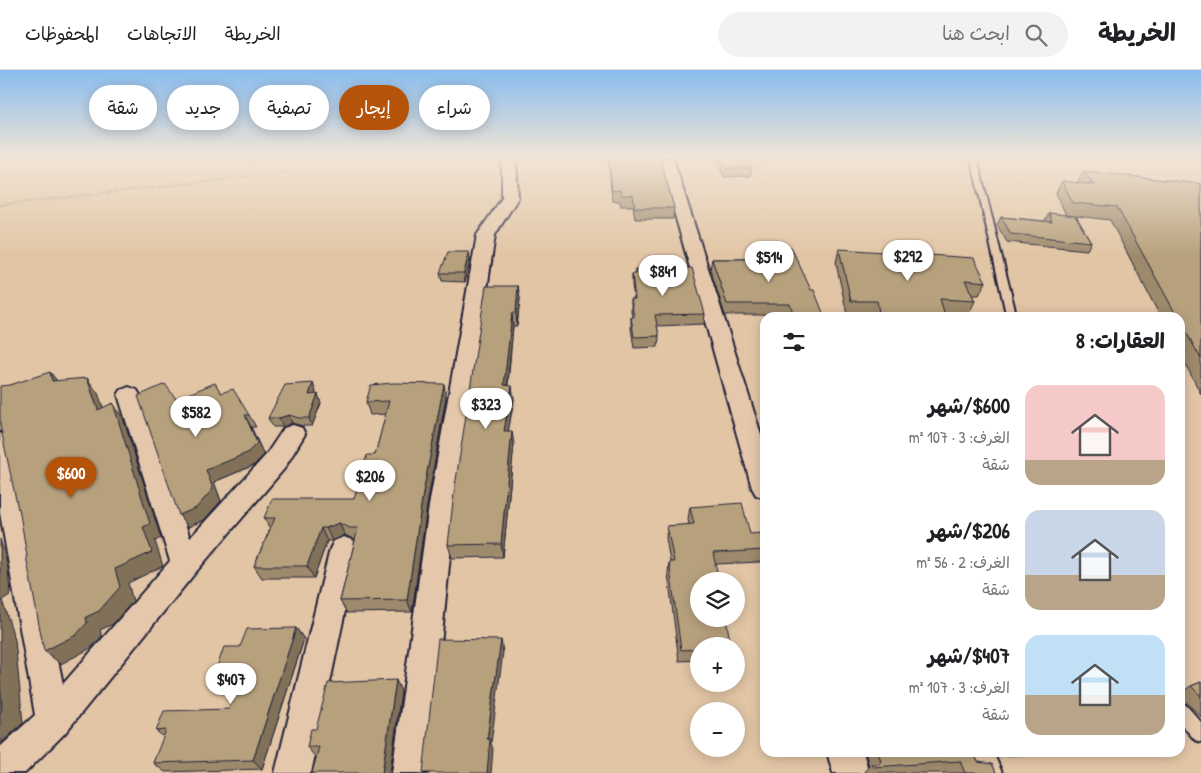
<!DOCTYPE html>
<html lang="ar">
<head>
<meta charset="utf-8">
<style>
	body { margin:0; font-family:"Patrick Hand","Playpen Sans Arabic",sans-serif; background:#f2f2f2; color:#202124; direction:rtl; height:100vh; display:flex; flex-direction:column; font-size:19px; white-space:nowrap }
	* { box-sizing:border-box; margin:0 }
	p { font-size:16px; color:#757577 }
	.icon { flex:none; width:28px; height:28px; fill:none; stroke:currentColor; stroke-width:2; stroke-linecap:round; stroke-linejoin:round }
	.map { position:relative; flex:1; overflow:hidden; direction:ltr }
	.side { position:absolute; left:760px; top:242px; width:425px; height:445px; display:flex; flex-direction:column; background:#fff; border-radius:15px; box-shadow:0 2px 12px #0003; direction:rtl }
	.side>* { flex:none }
	.banner { position:absolute; left:15px; top:15px; width:475px; height:45px; direction:rtl; display:flex; gap:10px }
	.tools { position:absolute; left:690px; top:502px; display:grid; gap:10px }
	.tools a { display:grid; place-items:center; width:55px; height:55px; border-radius:50%; background:#fff; box-shadow:0 2px 12px #0003; font-size:25px }
	.price { position:absolute; translate:-50% -42px; padding:0 11px; border-radius:18px; background:#fff; color:#222; font-size:16px; line-height:32px; filter:drop-shadow(0 1px 2px #0008) }
	.price::after { content:''; position:absolute; left:50%; top:30px; width:15px; height:11px; margin-left:-8px; background:inherit; clip-path:polygon(0 0,100% 0,50% 100%) }
	.price.active { background:#b45309; color:#fff }
	ul { padding:0; list-style:none }
	li { display:flex; align-items:center; gap:15px; height:125px; padding:0 20px }
	li span { display:grid; place-items:center; flex:none; width:140px; height:100px; border-radius:15px; color:#555 }
	li>.icon { margin-inline-start:auto }
	span .icon { width:60px; height:60px; fill:#fffc; stroke-width:1 }
	li b { font-size:21px }
	h2 { display:flex; justify-content:space-between; align-items:center; height:60px; padding:0 20px; font-size:21px }
	.pill { padding:0 18px; border-radius:22px; background:#fff; box-shadow:0 2px 12px #0003; font-size:18px; line-height:45px }
	.pill.active { background:#b45309; color:#fff }
	header { display:flex; align-items:center; gap:30px; box-sizing:border-box; height:70px; padding:0 25px; background:#fff; border-bottom:1px solid #e0e0e0 }
	header strong { font-size:24px }
	nav { display:flex; gap:28px; margin-inline-start:auto; font-size:18px }
	.search { width:350px; height:45px; background:#f2f2f2; display:flex; align-items:center; gap:12px; box-sizing:border-box; padding:0 18px; border-radius:28px; color:#757577; font-size:19px }
	.map>svg:first-child { display:block }
</style>
</head>
<body>
<header>
<strong>الخريطة</strong>
<div class="search"><svg class="icon" aria-label="search" viewBox="0 0 24 24"><circle cx="10" cy="10" r="6"/><path d="M15 15l6 6"/></svg>ابحث هنا</div>
<nav><a>الخريطة</a><a>الاتجاهات</a><a>المحفوظات</a></nav>
</header>
<div class="map">
<svg width="1201" height="703" viewBox="0 0 1201 703">
	<rect width="100%" height="100%" fill="#e1c5a5"/>
	<filter id="ink" filterUnits="userSpaceOnUse"><feTurbulence type="fractalNoise" baseFrequency=".02" numOctaves="2"/><feDisplacementMap in="SourceGraphic" scale="10" xChannelSelector="R" yChannelSelector="G"/><feConvolveMatrix kernelMatrix="1 2 1 2 8 2 1 2 1" color-interpolation-filters="sRGB"/></filter>
	<g filter="url(#ink)">
		<g fill="none" stroke-linecap="round" stroke-linejoin="round">
			<defs>
				<g id="service">
					<polygon points="971,88 977,88 1017,248 1007,248"/>
					<polygon points="1180,633 1186,635 1201,652 1201,672 1195,670 1180,653"/>
				</g>
				<g id="minor">
					<polygon points="502,88 516,88 518,128 495,165 455,436 428,703 392,703 429,436 477,165 502,128"/>
					<polygon points="659,88 673,88 765,377 765,428 756,425 752,418"/>
					<polygon points="129,317 137,320 140,325 190,468 266,385 284,358 293,355 302,358 305,364 284,399 195,503 65,663 25,703 0,703 0,677 35,645 0,443 0,363 9,366 12,372 63,614 170,491 118,325 121,320"/>
					<polygon points="344,467 354,471 358,479 311,703 275,703 330,479 334,471"/>
					<polygon points="827,682 863,682 869,703 833,703"/>
					<polygon points="957,682 993,682 1002,703 966,703"/>
				</g>
			</defs>
			<!-- service casing -->
			<use href="#service" stroke="#22223b" stroke-width="4"/>
			<!-- minor casing -->
			<use href="#minor" stroke="#22223b" stroke-width="4"/>
			<!-- path -->
			<polyline stroke="#22223b" stroke-width="2" stroke-dasharray="0.5 2.5" stroke-linecap="butt" points="0,135 289,102"/>
			<!-- service -->
			<use href="#service" fill="#e5c8ac" fill-rule="evenodd"/>
			<!-- minor -->
			<use href="#minor" fill="#e5c8ac" fill-rule="evenodd"/>
		</g>
		<!-- wall -->
		<g fill="#9d8a6c" stroke="#22223b">
			<polygon points="608,88 660,88 674,138 673,149 635,149 633,136 621,136 620,131 612,131"/>
			<polygon points="716,88 747,88 752,98 750,106 724,107"/>
			<polygon points="1083,101 1201,114 1201,324 1180,284 1180,248 1161,248 1110,150 1076,146 1091,172 1087,180 1007,172 997,155 1001,147 1045,151 1049,143 1066,145 1056,123 1062,111 1077,113"/>
			<polygon points="765,178 825,248 789,248 787,245 725,245 710,199 712,189 763,189"/>
			<polygon points="839,179 986,212 979,225 972,225 975,231 968,245 945,244 946,248 872,248 872,245 847,244 836,193"/>
			<polygon points="469,182 470,191 465,212 442,211 440,203"/>
			<polygon points="635,199 705,244 704,254 657,256 659,266 658,277 634,278 631,258 631,247 632,247 631,240 631,229 634,229 632,215 632,204 635,204"/>
			<polygon points="518,216 520,229 517,256 513,256 508,315 514,329 508,361 514,374 503,487 452,488 448,475"/>
			<polygon points="316,322 315,324 321,333 312,356 303,356 292,353 283,357 273,357 268,348"/>
			<polygon points="221,323 249,345 256,357 251,357 264,385 254,395 214,412 221,431 204,450 188,457 179,445 176,329"/>
			<polygon points="446,327 427,436 412,542 347,543 340,531 355,470 345,465 332,471 327,471 314,508 262,508 254,496 270,459 264,448 354,429 375,385 386,344 370,345 366,332"/>
			<polygon points="690,437 750,464 765,480 761,492 716,494 699,576 699,590 679,591 668,504 669,492 670,492 666,468 667,456 689,455 688,449"/>
			<polygon points="296,558 304,569 262,699 165,702 153,693 164,667 156,661 229,639 238,615 230,607 226,607 217,597 240,577"/>
			<polygon points="1201,612 1201,647 1180,625 1180,623 1191,616"/>
			<polygon points="401,621 316,688 307,677 316,659"/>
			<polygon points="865,682 973,682 978,692 996,703 863,703 869,696"/>
			<polygon points="994,682 1050,682 1048,684 997,686"/>
		</g>
		<!-- shaded-wall -->
		<g fill="#807158" stroke="#22223b">
			<polygon points="469,182 470,191 465,212 464,203"/>
			<polygon points="518,216 520,229 517,256 516,243"/>
			<polygon points="512,243 513,256 506,329 504,315"/>
			<polygon points="50,302 62,317 52,311"/>
			<polygon points="87,308 98,323 109,354 98,340"/>
			<polygon points="313,313 316,322 312,333 309,325"/>
			<polygon points="444,314 446,327 427,436 412,542 407,530 423,423"/>
			<polygon points="512,316 514,329 506,374 504,361"/>
			<polygon points="318,324 321,333 312,356 309,348"/>
			<polygon points="113,333 123,348 161,468 155,471 163,496 128,513 133,531 113,554 100,560 102,566 91,578 61,594 44,581 86,547 115,499 143,457"/>
			<polygon points="245,345 251,357 264,385 254,395 214,412 221,431 204,450 188,457 179,445 206,400"/>
			<polygon points="289,345 292,353 283,357 279,348"/>
			<polygon points="512,361 514,374 503,487 501,474"/>
			<polygon points="339,453 345,465 332,471 326,458"/>
			<polygon points="321,458 327,471 314,508 307,496"/>
			<polygon points="0,469 5,485 8,498 10,525 2,530 15,570 23,653 0,674"/>
			<polygon points="296,558 304,569 262,699 253,690"/>
			<polygon points="501,570 503,582 491,673 493,679 491,703 487,703 487,669"/>
			<polygon points="396,610 401,621 390,703 382,703"/>
		</g>
		<!-- building -->
		<g fill="#b7a17d" stroke="#22223b">
			<polygon points="609,88 660,88 674,138 635,138 633,125 621,125 620,120 612,121"/>
			<polygon points="720,88 747,88 752,98 725,98"/>
			<polygon points="1083,101 1201,114 1201,289 1180,251 1180,248 1178,248 1117,137 1073,133 1062,111 1094,115"/>
			<polygon points="1049,143 1075,146 1091,172 1011,164 1001,147 1052,152"/>
			<polygon points="791,177 811,220 814,220 825,248 795,248 790,234 727,234 712,189 766,189 764,184 768,184 765,178"/>
			<polygon points="839,179 974,188 986,212 965,210 975,231 940,229 946,248 880,248 877,231 851,231"/>
			<polygon points="448,182 469,182 464,203 440,203"/>
			<polygon points="692,198 705,244 655,245 659,266 634,267 631,247 634,247 631,229 635,229 632,204 636,204 635,199"/>
			<polygon points="486,216 518,216 516,243 512,243 504,315 512,316 504,361 512,361 501,474 448,475 454,423"/>
			<polygon points="50,302 52,311 87,308 98,340 113,333 150,454 143,457 152,482 115,499 120,517 99,541 86,547 87,553 76,565 44,581 26,486 27,486 19,438 18,439 0,355 0,316 10,315"/>
			<polygon points="215,313 221,323 233,319 249,345 245,345 257,373 247,383 206,400 213,419 196,438 179,445 138,326 165,314 176,329"/>
			<polygon points="313,313 309,325 318,324 309,348 299,348 289,345 279,348 268,348 285,315"/>
			<polygon points="393,313 444,314 423,423 407,530 340,531 358,458 350,458 339,453 326,458 321,458 307,496 254,496 275,448 264,448 272,429 354,429 367,385 375,385 389,331 366,332 371,315"/>
			<polygon points="742,433 750,464 760,463 765,480 713,483 719,511 699,511 699,549 726,549 731,576 699,576 699,579 681,580 669,492 674,492 667,456 694,454 690,437"/>
			<polygon points="296,558 253,690 153,693 166,660 156,661 164,641 229,639 241,607 230,607 234,597 217,597 224,577 240,577 247,559"/>
			<polygon points="438,569 501,570 487,669 490,669 487,703 423,703"/>
			<polygon points="396,610 382,703 312,703 319,677 307,677 311,659 316,659 328,613"/>
			<polygon points="0,611 2,640 0,642"/>
			<polygon points="1201,612 1201,626 1191,616"/>
			<polygon points="878,682 973,682 978,692 992,694 996,703 965,703 960,691 873,697 871,694 879,694 881,691"/>
		</g>
	</g>
	<!-- sky -->
	<linearGradient id="sky" x2="0" y2="1"><stop stop-color="#89bcee"/><stop offset="0.47" stop-color="#f2e5d6"/><stop offset="1" stop-color="#f2e5d6" stop-opacity="0"/></linearGradient>
	<rect width="1201" height="186" fill="url(#sky)"/>
</svg>
<div class="tools">
<a><svg class="icon" aria-label="layers" viewBox="0 0 24 24"><path d="M12 4l9 5-9 5-9-5zM3 14l9 5 9-5"/></svg></a>
<a>+</a>
<a>−</a>
</div>
<b class="price" style="left:908px;top:212px">$292</b>
<b class="price" style="left:769px;top:213px">$514</b>
<b class="price" style="left:663px;top:227px">$841</b>
<b class="price" style="left:486px;top:360px">$323</b>
<b class="price" style="left:196px;top:368px">$582</b>
<b class="price active" style="left:71px;top:429px">$600</b>
<b class="price" style="left:370px;top:432px">$206</b>
<b class="price" style="left:231px;top:635px">$407</b>
<div class="banner">
<a class="pill">شراء</a>
<a class="pill active">إيجار</a>
<a class="pill">تصفية</a>
<a class="pill">جديد</a>
<a class="pill">شقة</a>
</div>
<section class="side">
<h2>العقارات: 8<svg class="icon" aria-label="filters" viewBox="0 0 24 24"><path d="M4 7h16M4 17h16"/><circle cx="9" cy="7" r="2"/><circle cx="15" cy="17" r="2"/></svg></h2>
<ul>
<li><span style="background:linear-gradient(#f6c9c9 75%,#b9a48a 0)"><svg class="icon" aria-label="home" viewBox="0 0 24 24"><path d="M3 11l9-7 9 7M6 9v11h12V9"/></svg></span><div><b>$600/شهر</b><p>الغرف: 3 · 107 m²</p><p>شقة</p></div></li>
<li><span style="background:linear-gradient(#c9d6e8 65%,#b9a48a 0)"><svg class="icon" aria-label="home" viewBox="0 0 24 24"><path d="M3 11l9-7 9 7M6 9v11h12V9"/></svg></span><div><b>$206/شهر</b><p>الغرف: 2 · 56 m²</p><p>شقة</p></div></li>
<li><span style="background:linear-gradient(#bfe0f5 60%,#b9a48a 0)"><svg class="icon" aria-label="home" viewBox="0 0 24 24"><path d="M3 11l9-7 9 7M6 9v11h12V9"/></svg></span><div><b>$407/شهر</b><p>الغرف: 3 · 107 m²</p><p>شقة</p></div></li>
</ul>
</section>
</div>
</body>
</html>
